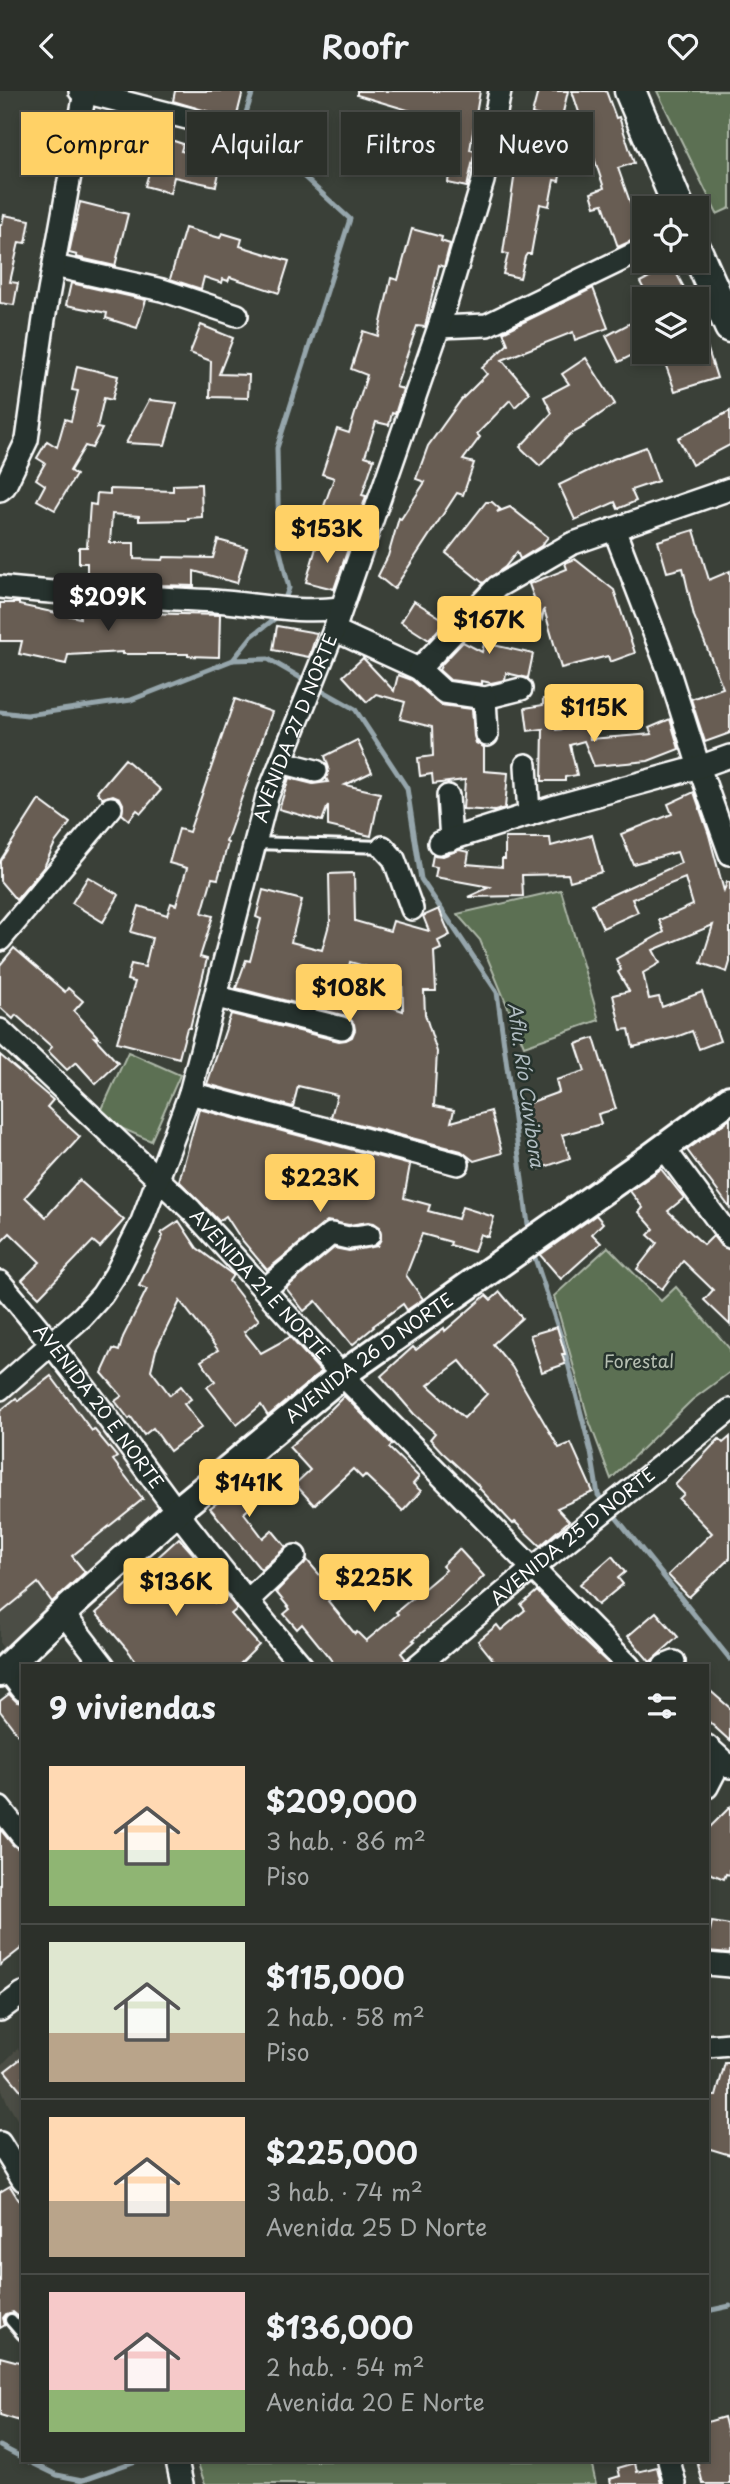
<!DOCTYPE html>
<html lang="es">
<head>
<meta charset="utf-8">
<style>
	body { margin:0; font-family:"Playpen Sans",sans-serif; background:#383c36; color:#f1f3f6; height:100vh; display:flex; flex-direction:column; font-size:26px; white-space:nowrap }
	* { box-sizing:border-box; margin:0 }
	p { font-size:23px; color:#a6a9a8 }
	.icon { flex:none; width:38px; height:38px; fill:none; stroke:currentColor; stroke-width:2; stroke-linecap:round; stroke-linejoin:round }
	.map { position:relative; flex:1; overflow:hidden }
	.sheet { position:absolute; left:21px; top:1573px; width:688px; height:798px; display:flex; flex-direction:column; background:#2c302a; border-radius:0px; box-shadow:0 4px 10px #0003,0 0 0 2px #484b47 }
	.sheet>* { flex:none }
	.banner { position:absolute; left:21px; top:21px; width:690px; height:63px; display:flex; gap:14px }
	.controls { position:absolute; left:632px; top:105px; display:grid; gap:14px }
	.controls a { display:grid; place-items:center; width:77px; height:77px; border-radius:0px; background:#2c302a; box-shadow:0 4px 10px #0003,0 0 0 2px #484b47; font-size:35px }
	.price { position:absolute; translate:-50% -60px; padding:0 16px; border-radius:7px; background:#ffd166; color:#111; font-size:23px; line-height:46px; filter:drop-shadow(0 2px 4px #0008) }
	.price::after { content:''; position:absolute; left:50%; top:42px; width:21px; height:16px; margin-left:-10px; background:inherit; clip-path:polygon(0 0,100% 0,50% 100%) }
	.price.active { background:#222; color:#fff }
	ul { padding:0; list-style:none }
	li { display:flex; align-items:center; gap:21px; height:175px; padding:0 28px }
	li+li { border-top:2px solid #484b47 }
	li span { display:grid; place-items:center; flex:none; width:196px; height:140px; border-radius:0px; color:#555 }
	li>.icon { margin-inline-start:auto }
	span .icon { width:84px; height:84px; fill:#fffc; stroke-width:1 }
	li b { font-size:30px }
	h2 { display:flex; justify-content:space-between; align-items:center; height:84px; padding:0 28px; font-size:30px }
	.pill { padding:0 24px; border-radius:0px; background:#2c302a; box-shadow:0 4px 10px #0003,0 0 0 2px #484b47; font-size:24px; line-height:63px }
	.pill.active { background:#ffd166; color:#111 }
	header { display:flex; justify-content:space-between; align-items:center; height:91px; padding:0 28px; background:#2c302a; font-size:32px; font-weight:600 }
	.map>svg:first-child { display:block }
</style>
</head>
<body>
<header><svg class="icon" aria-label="back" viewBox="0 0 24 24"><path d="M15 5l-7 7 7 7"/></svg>Roofr<svg class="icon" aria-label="heart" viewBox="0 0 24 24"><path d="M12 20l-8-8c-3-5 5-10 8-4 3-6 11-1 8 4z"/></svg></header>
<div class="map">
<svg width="730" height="2393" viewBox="0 0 730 2393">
	<rect width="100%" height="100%" fill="#3a4038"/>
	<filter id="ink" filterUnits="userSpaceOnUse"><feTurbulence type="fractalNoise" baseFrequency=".0143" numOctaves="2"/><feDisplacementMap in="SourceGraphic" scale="14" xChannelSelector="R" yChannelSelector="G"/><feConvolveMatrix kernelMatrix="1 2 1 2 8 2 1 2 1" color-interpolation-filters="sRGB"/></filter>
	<g filter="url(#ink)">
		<!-- built -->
		<g fill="#4c4d44">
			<polygon points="49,1275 169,1421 10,1565 0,1553 0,1311 2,1312 33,1280"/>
			<polygon points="18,1957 23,1964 23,2038 8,2013 0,1994 0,1976"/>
		</g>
		<!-- green -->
		<g fill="#5b6f52" stroke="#adb7a8" stroke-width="2">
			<polygon points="657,0 730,0 730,117 717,123"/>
			<polygon points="561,799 599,929 524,955 480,849 457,823"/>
			<polygon points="128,961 180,984 151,1050 98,1027"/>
			<polygon points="608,1156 661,1210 676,1196 730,1258 730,1281 692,1309 611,1388 588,1327 554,1205"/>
			<polygon points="197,2370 591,2370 596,2393 205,2393"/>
		</g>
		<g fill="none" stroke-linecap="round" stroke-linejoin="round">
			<!-- stream -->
			<g stroke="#96a6ac" stroke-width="5">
				<polyline points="253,0 245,25 253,55 291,74 350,128 277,357 279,456 289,497 283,513"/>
				<polyline points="233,569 252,545 277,526 279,522"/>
				<polyline points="316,596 355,618 407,697 421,788 497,901 529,1141"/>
				<polyline points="0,621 27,624 131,609 233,569 268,568 308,591"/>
				<polyline points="533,1161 562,1249 591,1361 598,1404 605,1413"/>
				<polyline points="611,1420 730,1568"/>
				<polyline points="707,2220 730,2215"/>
				<polyline points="0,2355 23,2367"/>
				<polyline points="28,2370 57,2384 82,2389 136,2370"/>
			</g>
		</g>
		<!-- building -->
		<g fill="#685d53" stroke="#fff" stroke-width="2" fill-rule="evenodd">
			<polygon points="175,0 243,0 235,32 212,27 213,22 173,10"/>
			<polygon points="357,0 480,0 470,59 475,60 467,96 448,92 449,83 417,77 422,39 408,37 411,20 357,4"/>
			<polygon points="538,0 568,0 561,30 532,23"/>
			<polygon points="572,0 606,0 616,27 619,26 634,72 618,77 642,145 618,156 603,113 595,115 591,102 604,97"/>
			<polygon points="154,41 172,46 171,49 183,53 181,60 222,69 216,95 174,86 170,102 145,95 149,82 143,80"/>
			<polygon points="519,54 564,62 559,90 554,89 549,115 540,113 531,163 527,163 525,166 520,187 503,183 508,163 503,162"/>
			<polygon points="80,111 128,123 115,175 76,166 77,164 69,162"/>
			<polygon points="4,124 30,129 26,152 19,151 10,191 18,192 14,214 0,212 0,133 2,134"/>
			<polygon points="185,137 220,147 222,142 242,148 240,155 289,170 279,202 230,186 228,190 223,188 222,192 204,186 201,198 170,188"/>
			<polygon points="412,138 442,146 441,150 450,153 444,176 439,174 425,236 417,235 396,296 403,298 395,323 392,322 389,334 376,331 365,365 374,368 362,404 366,405 359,427 324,415 334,387 322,383 337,338 349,342 367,284 351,278 363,240 378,245 391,187 398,189"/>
			<polygon points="672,174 690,208 649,208 640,191"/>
			<polygon points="71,192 146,209 137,237 106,227 107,222 66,214"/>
			<polygon points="593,197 608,237 575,249 573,241 502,269 530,302 515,316 510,309 477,343 480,346 463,369 474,372 463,404 457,402 394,498 378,485 388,465 399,427 401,428 425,391 416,388 428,355 461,309 487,283 482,277 508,253 503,241"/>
			<polygon points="638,228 644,240 644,258 619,271 606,245"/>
			<polygon points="700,233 717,287 675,300 661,261 696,261 696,234"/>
			<polygon points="201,234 233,247 219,283 249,284 248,307 210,306 211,270 190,262"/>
			<polygon points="586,267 615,313 583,335 584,336 569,344 540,375 520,356 552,322 544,306 569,293 562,283"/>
			<polygon points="77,275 118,285 112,309 104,307 97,337 102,338 92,357 85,355 70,380 76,384 55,419 37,409 45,394 36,388 45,372 37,367 47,350 57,356 65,328 71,330 78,300 72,299"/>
			<polygon points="149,309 177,312 165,354 126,352"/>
			<polygon points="730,320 730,354 692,374 678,347"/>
			<polygon points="646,356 658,390 631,399 636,410 618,418 615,411 575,429 559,394 613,368"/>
			<polygon points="201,393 202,426 188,427 188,429 139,430 139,425 112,423 110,452 134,452 134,468 163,469 164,466 213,467 218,449 247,457 237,492 194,480 194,495 160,494 160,488 87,489 87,472 79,472 79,456 87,456 90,413 96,414 97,402 110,403 110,398 173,400 173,394"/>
			<polygon points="486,411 492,411 500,418 497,421 510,416 548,446 541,455 520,468 517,461 505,476 483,492 446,462"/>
			<polygon points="694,439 709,489 730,480 730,642 705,651 691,608 723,597 694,525 683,477 667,481 658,450"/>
			<polygon points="318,450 348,458 334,498 306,491"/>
			<polygon points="575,468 614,499 635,562 610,571 608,565 561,577 544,518 542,528 529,493 567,478 565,472"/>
			<polygon points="414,510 446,530 429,549 401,531"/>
			<polygon points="0,512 19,512 19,514 80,527 80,523 101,521 220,524 219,566 188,565 188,563 123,563 123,561 68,564 66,573 19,563 22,550 0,550"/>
			<polygon points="492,522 524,531 522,541 489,553 533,563 528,587 506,582 505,589 491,592 482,590 482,593 450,589 439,579 442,573 463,551 482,561"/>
			<polygon points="277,535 317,542 309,566 273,559"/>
			<polygon points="363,567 394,600 398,584 412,589 441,614 472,618 474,645 476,652 484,656 484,680 508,682 505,717 495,720 463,718 465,689 433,693 432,683 420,685 418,667 433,665 432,636 400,628 405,611 376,603 367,611 343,585"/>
			<polygon points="235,608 272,621 226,751 228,752 218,788 212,787 202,822 213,825 200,866 207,868 190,937 187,937 179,967 117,951 135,891 127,889 131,873 145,876 152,847 131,841 139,815 167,824 171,812 176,814 187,777 169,772 179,738 189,741"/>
			<polygon points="543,608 550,608 556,639 589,635 590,648 652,643 649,637 670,628 679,658 648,670 594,675 584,650 570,654 577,684 565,686 565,690 542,690 543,638 528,640 525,617 543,614"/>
			<polygon points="357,649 372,681 345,694 380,702 371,745 328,735 328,714 322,730 279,718 289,687 313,693 328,691 326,687 329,677 325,665"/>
			<polygon points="125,668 161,699 141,722 137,719 129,729 122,723 123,713 120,707 113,704 103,707 97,701"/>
			<polygon points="694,701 709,744 724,800 727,791 730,791 730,871 727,881 701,872 713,834 653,859 660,872 643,882 649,908 659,906 662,916 702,901 720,950 699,958 692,940 676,946 633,956 629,938 621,939 613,904 629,900 618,881 621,879 616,868 664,841 659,829 693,814 685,787 632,808 638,821 603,837 592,813 681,772 677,761 633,773 621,743 672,723 668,713"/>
			<polygon points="39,709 70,732 55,752 44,776 16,809 0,790 0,770"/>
			<polygon points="592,744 602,781 570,790 568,783 522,784 523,805 468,806 490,796 435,786 437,776 431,775 433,764 443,765 459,759 469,761 467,773 502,776 502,768 505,768 505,747 550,747 551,755"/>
			<path d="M354 782 355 830 390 840 393 830 429 840 423 825 439 818 450 844 438 850 441 858 434 861 436 900H424L425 923 437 961 434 1015 454 1019 451 1031 491 1020 502 1062 474 1070 461 1060 331 1026 337 1004 298 995 293 1016 207 993 231 923 339 950 346 949 352 946 355 939 354 933 346 925 236 897 246 869 250 870 261 828 256 826 263 799 302 809 291 851 322 859 330 830 329 783ZM350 871 402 886 403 920 343 899Z"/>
			<polygon points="88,786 119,804 103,831 72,812"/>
			<polygon points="14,857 65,901 68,897 83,910 74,920 99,947 94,946 118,972 96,993 76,971 67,979 48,960 52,956 16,924 13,928 0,916 0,874"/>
			<polygon points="594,947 616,1018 598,1023 601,1033 562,1044 570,1067 539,1078 518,1016 559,1001 556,989 585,980 576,953"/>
			<polygon points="0,964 53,1009 47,1016 80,1046 25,1106 46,1126 79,1089 124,1129 100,1156 93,1150 39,1206 22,1189 40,1171 10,1142 0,1152"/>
			<polygon points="199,1018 410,1074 404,1107 430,1114 428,1120 458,1128 462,1116 494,1126 488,1146 480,1143 474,1161 450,1154 451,1151 422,1143 406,1184 423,1208 407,1219 403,1213 373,1235 374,1236 352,1254 316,1210 304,1220 286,1197 334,1157 349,1160 377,1155 381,1148 380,1136 374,1132 368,1131 349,1134 327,1130 267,1179 241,1148 226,1125 219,1130 179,1090"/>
			<polygon points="730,1028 730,1117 687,1059"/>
			<polygon points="661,1078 684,1107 668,1120 704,1154 713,1145 720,1154 730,1159 730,1234 704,1209 713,1199 683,1170 662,1198 637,1178 657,1152 648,1144 654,1138 639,1121 643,1117 630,1100"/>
			<polygon points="596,1124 603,1132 592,1143 601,1152 561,1188 540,1164"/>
			<polygon points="179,1130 197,1157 233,1184 229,1190 259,1229 244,1241 261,1262 290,1246 321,1281 268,1325 261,1314 237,1334 207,1296 215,1290 201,1270 218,1259 180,1210 156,1259 151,1279 170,1304 181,1295 191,1308 184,1313 202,1336 170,1360 153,1337 144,1344 131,1326 129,1328 115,1310 122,1305 102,1282 113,1258 119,1260 123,1246 147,1198 139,1195 163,1145 161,1142"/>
			<path d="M500 1201 522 1227 493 1253 512 1276 559 1357 571 1352 593 1401 557 1417 569 1430 540 1455 515 1431 513 1433 479 1397 480 1396 442 1361 430 1348 435 1342 414 1323 381 1285 413 1256 416 1259 444 1237 445 1240 486 1204 491 1209ZM460 1270 487 1303 464 1327 428 1294Z"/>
			<polygon points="557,1236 565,1263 562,1263 565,1273 542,1281 530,1244"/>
			<polygon points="51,1285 92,1340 94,1338 117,1366 113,1369 143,1408 72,1465 85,1481 52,1511 38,1492 0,1523 0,1320 16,1307 18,1310"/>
			<polygon points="344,1305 392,1353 389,1357 419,1386 413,1393 421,1400 403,1420 365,1384 362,1387 353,1378 314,1414 295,1393 310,1379 289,1356 317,1332"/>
			<polygon points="730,1346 730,1467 689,1506 668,1484 712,1442 679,1408 684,1403 675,1394 719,1348 723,1352"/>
			<polygon points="262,1377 276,1394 244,1422 263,1447 272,1439 286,1456 261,1479 210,1417 233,1400 234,1401"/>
			<polygon points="179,1447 194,1464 182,1475 215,1512 225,1503 237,1518 231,1523 259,1554 238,1575 138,1575 130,1562 96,1522"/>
			<polygon points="459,1458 484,1485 449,1519 413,1549 415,1550 401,1562 406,1568 397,1575 336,1575 302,1533 297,1538 284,1523 290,1518 276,1501 307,1469 336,1503 328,1510 355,1543 357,1541 366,1550 398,1523 396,1521 446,1479 442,1475"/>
			<polygon points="612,1465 625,1481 618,1487 623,1493 598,1514 580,1493"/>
			<polygon points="537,1500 578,1544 611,1575 498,1575 478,1550 497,1534 501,1539 525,1519 521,1514"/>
			<polygon points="656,1521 678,1546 650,1571 628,1545"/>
			<polygon points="707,1597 730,1617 730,1650 707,1629"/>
			<polygon points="9,1603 17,1611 23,1612 23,1650 0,1620 0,1610"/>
			<polygon points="730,1716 730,1784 726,1783 724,1788 707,1781 707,1742 709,1737"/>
			<polygon points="0,1738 13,1754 23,1761 23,1856 0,1874"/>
			<polygon points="712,1831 730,1834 730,1862 707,1860 707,1839 710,1840"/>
			<polygon points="23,1966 23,2002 5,1980"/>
			<polygon points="725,1972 730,1972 730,2064 707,2057 707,2005 716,2005"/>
			<polygon points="10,2095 23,2116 23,2224 19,2226 13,2221 6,2223 3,2227 5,2234 0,2237 0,2101"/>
			<polygon points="0,2266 23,2272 23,2331 0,2324"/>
			<polygon points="724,2326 730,2350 730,2393 703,2393 697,2370 707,2370 707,2331"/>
			<polygon points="635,2372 637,2381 657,2376 661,2393 611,2393 610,2388 620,2385 618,2377"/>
		</g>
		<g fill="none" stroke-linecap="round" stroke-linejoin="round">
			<defs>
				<g id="service">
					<polyline points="254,752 383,756"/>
					<polyline points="11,2229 23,2243"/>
				</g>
				<g id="minor">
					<polyline points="80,0 191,28"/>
					<polyline points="54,175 162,199 237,224"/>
					<polyline points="439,236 487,234 644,158"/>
					<polyline points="0,399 5,395 27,349 44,228 85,1"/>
					<polyline points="614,438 668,578 699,676 730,763"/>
					<path d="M0 496C71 505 142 505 214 510 258 513 296 523 341 517"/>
					<polyline points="334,539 419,578 497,496 571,453 730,398"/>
					<polyline points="419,578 444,601 485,607 521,598"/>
					<polyline points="485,607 487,644"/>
					<polyline points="281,671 316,680"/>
					<polyline points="526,674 529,724"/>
					<polyline points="448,705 451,749"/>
					<polyline points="439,752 553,716 699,676 730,665"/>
					<polyline points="383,756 394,768 412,818"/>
					<polyline points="0,849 111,717"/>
					<polyline points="217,906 342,937"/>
					<path id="s1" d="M0 939 191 1119 342 1284 629 1575"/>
					<polyline points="190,1002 458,1073"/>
					<polyline points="664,1057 730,1146"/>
					<path id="s2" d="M0 1191C63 1264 118 1341 175 1418 216 1472 258 1524 302 1575"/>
					<polyline points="265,1198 331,1143 348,1147 369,1144"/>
					<path id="s3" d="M0 1298 83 1225 102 1204 115 1184 141 1133 190 1002 267 706 334 539 439 236 483 90 500 0"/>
					<polyline points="247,1510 295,1465"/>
					<polyline points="63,1522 104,1575"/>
					<path id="s4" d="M417 1575 532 1478 730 1319"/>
					<polyline points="664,1575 674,1571"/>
					<polyline points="6,1577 23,1599"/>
					<polyline points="707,1655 730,1676"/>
					<polyline points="707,1696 721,1669"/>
					<polyline points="0,1717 23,1746"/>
					<polyline points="707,1873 730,1875"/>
					<polyline points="0,1919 23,1902"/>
					<polyline points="707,1955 730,1953"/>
					<polyline points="0,2052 23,2089"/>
					<polyline points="177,2370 182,2393"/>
					<polyline points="669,2370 675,2393"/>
				</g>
				<g id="tertiary">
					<path id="s5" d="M0 1582 63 1522 177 1420 342 1284 651 1066 730 1008"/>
				</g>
				<g id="secondary">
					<polyline points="630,0 679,117"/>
					<polyline points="696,159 730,236"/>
				</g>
			</defs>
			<!-- service casing -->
			<use href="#service" stroke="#fff" stroke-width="16"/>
			<!-- minor casing -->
			<use href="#minor" stroke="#fff" stroke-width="26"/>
			<!-- tertiary casing -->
			<use href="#tertiary" stroke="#fff" stroke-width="32"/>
			<!-- secondary casing -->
			<use href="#secondary" stroke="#fff" stroke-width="35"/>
			<!-- service -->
			<use href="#service" stroke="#26332d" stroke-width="10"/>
			<!-- minor -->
			<use href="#minor" stroke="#26332d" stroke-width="21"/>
			<!-- tertiary -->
			<use href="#tertiary" stroke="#26332d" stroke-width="26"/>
			<!-- secondary -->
			<use href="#secondary" stroke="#26332d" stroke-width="30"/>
		</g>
	</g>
	<g text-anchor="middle" stroke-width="5" stroke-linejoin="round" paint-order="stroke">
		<!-- street labels -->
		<g font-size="18" fill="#fff" stroke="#26332d">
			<text dy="6" stroke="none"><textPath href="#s3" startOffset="740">AVENIDA 27 D NORTE</textPath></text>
			<text dy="6" stroke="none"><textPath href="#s1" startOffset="364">AVENIDA 21 E NORTE</textPath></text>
			<text dy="6" stroke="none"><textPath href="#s5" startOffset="486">AVENIDA 26 D NORTE</textPath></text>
			<text dy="6" stroke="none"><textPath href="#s2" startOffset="159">AVENIDA 20 E NORTE</textPath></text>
			<text dy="6" stroke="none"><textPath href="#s4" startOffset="203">AVENIDA 25 D NORTE</textPath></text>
		</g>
		<!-- park labels -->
		<g font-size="18" fill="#b5beb1" stroke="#26332d">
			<text x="639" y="1277">Forestal</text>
		</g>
		<!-- water labels -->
		<g font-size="19" font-style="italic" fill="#b0bcc1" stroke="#26332d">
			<text transform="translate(526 994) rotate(82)" y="7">Aflu. Río Cuvibora</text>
		</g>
	</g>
</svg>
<div class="controls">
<a><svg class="icon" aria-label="locate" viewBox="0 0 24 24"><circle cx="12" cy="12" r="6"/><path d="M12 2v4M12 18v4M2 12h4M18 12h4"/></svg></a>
<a><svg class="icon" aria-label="layers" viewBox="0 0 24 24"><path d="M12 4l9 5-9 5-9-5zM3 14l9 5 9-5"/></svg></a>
</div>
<b class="price" style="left:327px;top:474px">$153K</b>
<b class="price active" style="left:108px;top:542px">$209K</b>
<b class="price" style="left:489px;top:565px">$167K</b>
<b class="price" style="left:594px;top:653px">$115K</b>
<b class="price" style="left:349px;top:933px">$108K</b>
<b class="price" style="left:320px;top:1123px">$223K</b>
<b class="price" style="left:249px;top:1428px">$141K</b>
<b class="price" style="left:374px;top:1523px">$225K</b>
<b class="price" style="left:176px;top:1527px">$136K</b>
<div class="banner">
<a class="pill active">Comprar</a>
<a class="pill">Alquilar</a>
<a class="pill">Filtros</a>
<a class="pill">Nuevo</a>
</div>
<section class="sheet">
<h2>9 viviendas<svg class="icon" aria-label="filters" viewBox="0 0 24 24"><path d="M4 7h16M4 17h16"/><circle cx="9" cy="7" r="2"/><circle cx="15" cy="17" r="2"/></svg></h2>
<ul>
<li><span style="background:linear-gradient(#ffd9b3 60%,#8fb573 0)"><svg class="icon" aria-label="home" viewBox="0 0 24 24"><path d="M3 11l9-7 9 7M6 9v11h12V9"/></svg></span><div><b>$209,000</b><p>3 hab. · 86 m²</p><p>Piso</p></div></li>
<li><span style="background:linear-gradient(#dfe7d0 65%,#b9a48a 0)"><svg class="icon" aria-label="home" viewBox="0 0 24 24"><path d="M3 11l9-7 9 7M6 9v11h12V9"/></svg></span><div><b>$115,000</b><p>2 hab. · 58 m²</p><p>Piso</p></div></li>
<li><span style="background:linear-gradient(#ffd9b3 60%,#b9a48a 0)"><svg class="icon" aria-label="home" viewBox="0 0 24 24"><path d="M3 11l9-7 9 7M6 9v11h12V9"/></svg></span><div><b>$225,000</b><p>3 hab. · 74 m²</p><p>Avenida 25 D Norte</p></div></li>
<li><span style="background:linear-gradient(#f6c9c9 70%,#8fb573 0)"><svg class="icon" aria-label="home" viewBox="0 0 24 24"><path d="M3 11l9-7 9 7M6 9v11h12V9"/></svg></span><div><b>$136,000</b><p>2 hab. · 54 m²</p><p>Avenida 20 E Norte</p></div></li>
</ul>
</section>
</div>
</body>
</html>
